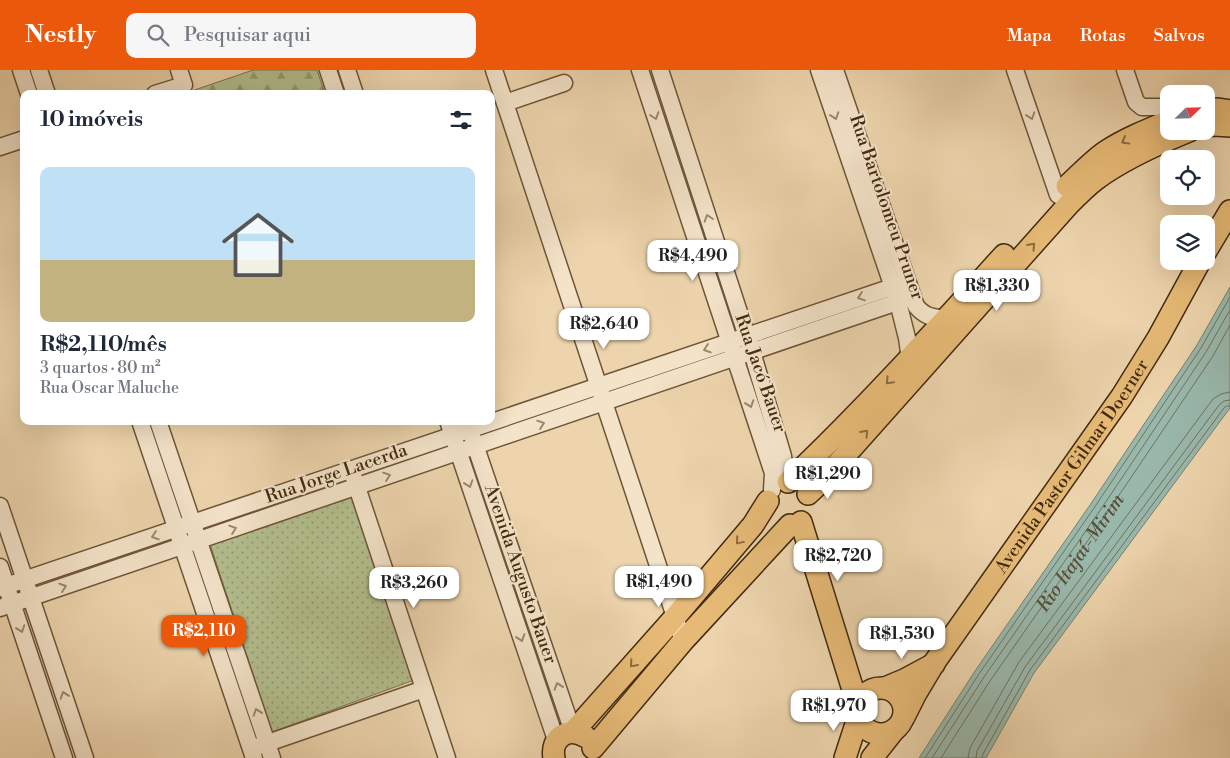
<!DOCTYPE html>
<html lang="pt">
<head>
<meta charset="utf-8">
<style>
	body { margin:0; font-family:"Libre Bodoni",serif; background:#f6f6f7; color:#1f2937; height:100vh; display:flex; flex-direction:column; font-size:19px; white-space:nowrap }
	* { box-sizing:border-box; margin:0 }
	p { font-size:16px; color:#747a83 }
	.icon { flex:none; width:28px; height:28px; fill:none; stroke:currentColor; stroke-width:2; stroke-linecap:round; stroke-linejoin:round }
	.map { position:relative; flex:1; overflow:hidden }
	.panel { position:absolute; left:20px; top:20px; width:475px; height:335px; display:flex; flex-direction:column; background:#fff; border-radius:10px; box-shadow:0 5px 20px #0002 }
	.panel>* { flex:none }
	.needle { width:32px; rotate:67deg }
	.controls { position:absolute; left:1160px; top:15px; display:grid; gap:10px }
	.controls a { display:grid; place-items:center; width:55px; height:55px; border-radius:10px; background:#fff; box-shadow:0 5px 20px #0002; font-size:25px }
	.price { position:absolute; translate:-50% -42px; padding:0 11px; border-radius:10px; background:#fff; color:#222; font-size:16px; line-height:32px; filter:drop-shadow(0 1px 2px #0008) }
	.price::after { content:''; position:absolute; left:50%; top:30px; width:15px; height:11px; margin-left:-8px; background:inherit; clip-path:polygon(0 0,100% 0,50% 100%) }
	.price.active { background:#ea580c; color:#fff }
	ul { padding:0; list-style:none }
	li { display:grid; align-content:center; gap:10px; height:265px; padding:0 20px }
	li span { display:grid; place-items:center; height:155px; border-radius:10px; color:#555 }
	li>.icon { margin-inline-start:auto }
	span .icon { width:90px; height:90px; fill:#fffc; stroke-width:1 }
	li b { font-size:21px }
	h2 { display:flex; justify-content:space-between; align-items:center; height:60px; padding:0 20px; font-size:21px }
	header { display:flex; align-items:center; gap:30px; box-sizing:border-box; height:70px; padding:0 25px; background:#ea580c; color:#fff }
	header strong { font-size:24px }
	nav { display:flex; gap:28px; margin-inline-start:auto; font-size:18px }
	.search { width:350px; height:45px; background:#f6f6f7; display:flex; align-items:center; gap:12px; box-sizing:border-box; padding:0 18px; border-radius:10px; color:#747a83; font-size:19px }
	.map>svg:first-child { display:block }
</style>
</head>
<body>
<header>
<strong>Nestly</strong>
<div class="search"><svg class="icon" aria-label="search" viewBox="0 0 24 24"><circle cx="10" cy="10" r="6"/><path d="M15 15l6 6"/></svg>Pesquisar aqui</div>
<nav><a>Mapa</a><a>Rotas</a><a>Salvos</a></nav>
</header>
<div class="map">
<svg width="1230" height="688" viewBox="0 0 1230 688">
	<defs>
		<pattern id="forest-firs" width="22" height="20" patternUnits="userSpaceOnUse" patternTransform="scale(1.25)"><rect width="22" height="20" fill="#b3be8d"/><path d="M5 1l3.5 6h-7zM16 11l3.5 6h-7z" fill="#939b72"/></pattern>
		<pattern id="park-dots" width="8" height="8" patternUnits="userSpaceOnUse" patternTransform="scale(1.25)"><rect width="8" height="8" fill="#b3be8d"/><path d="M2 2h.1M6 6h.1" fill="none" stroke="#939b72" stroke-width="1.8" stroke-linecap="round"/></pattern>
	</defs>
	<rect width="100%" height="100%" fill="#edd4ac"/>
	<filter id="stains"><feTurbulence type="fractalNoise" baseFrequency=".004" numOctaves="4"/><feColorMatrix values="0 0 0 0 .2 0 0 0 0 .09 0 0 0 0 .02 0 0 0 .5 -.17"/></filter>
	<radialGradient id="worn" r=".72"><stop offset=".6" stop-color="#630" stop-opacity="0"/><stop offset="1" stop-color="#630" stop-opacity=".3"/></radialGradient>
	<!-- forest -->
	<polygon fill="url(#forest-firs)" stroke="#7b744e" points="253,0 317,0 325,24 183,24"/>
	<!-- park -->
	<polygon fill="url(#park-dots)" stroke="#7b744e" points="353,427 414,610 272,662 210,474"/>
	<!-- water -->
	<polygon fill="#99b8ac" stroke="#77806e" points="1230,217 1230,338 1034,603 986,688 919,688 975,601 1090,435 1197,275"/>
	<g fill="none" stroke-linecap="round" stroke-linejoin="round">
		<!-- shore -->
		<g stroke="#6e725e" stroke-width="1">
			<polyline points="925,688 979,604 1094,438 1201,278 1230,227"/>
			<polyline points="932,688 984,607 1099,442 1206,282 1230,240"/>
			<path id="s1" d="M941 688 990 611 1105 446 1213 286 1230 255"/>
			<polyline points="968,688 970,678 1019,592 1213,329 1221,324 1230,322"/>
			<polyline points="976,688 977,681 1025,597 1219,335 1224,331 1230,330"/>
			<polyline points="982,688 983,684 1030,600 1224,338 1226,336 1230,336"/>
		</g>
		<defs>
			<g id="minor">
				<polyline points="21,0 29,24"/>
				<polyline points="39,0 47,24"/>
				<polyline points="328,0 336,24"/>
				<polyline points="347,0 355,24"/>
				<polyline points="494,0 683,571"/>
				<polyline points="640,0 773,403 772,420"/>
				<polyline points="660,0 752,282 783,386 786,412"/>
				<polyline points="819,0 898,232 907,268 910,289"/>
				<path d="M835 0 916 236C926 248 933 247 947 249"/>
				<polyline points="1015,0 1058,125"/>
				<polyline points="1125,0 1136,32 1142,37 1169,37"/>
				<polyline points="155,24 184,15 179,0"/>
				<polyline points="505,33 564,13"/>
				<polyline points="0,77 24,69"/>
				<polyline points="140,351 254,688"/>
				<polyline points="158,351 272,688"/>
				<polyline points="448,351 556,670"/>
				<polyline points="472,366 573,662"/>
				<polyline points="354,408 447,688"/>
				<polyline points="0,436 85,688"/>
				<polyline points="0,497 64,688"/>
				<polyline points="0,518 907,212"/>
				<polyline points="0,538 912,227"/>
				<polyline points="259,676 424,619"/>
			</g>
			<g id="major">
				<polyline points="1206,39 1218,39 1230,41"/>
				<polyline points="1206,56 1215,55 1230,56"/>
				<path d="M1067 116C1079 105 1091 92 1105 82 1125 69 1147 60 1169 51"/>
				<polyline points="1206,181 1230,141"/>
				<path d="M788 412C864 340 934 262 1004 185"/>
				<path d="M808 424 825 408 1069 134C1077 126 1086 117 1095 110 1123 89 1157 74 1189 61"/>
				<polyline points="801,452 858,636"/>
				<circle cx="881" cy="641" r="23"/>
				<polyline points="885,618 904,610 934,594"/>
				<path id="s2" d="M904 647 916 623 934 593 1122 326 1158 268 1200 191"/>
				<polyline points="573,662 676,546 753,455 768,431"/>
				<polyline points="593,678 683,571 790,455"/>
				<path d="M554 688C550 667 569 656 586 667"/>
				<polyline points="845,688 858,648"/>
				<polyline points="872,688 894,660"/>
			</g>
		</defs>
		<!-- minor casing -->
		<use href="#minor" stroke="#6e5537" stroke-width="19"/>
		<!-- major casing -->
		<use href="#major" stroke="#432b10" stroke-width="24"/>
		<!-- minor -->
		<use href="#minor" stroke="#f3e3c9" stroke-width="16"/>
		<!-- major -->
		<use href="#major" stroke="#e6ba76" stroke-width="21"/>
	</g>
	<!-- one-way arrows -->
	<defs><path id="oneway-chevron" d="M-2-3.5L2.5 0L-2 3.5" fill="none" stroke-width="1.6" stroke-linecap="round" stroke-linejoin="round" transform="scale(1.25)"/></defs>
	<g stroke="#9b876c">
		<use href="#oneway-chevron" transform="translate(655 46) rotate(72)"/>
		<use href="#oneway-chevron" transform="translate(835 46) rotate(71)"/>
		<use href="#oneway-chevron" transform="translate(1031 46) rotate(71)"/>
		<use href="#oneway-chevron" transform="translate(708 148) rotate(-108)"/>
		<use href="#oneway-chevron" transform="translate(861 227) rotate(161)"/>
		<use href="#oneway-chevron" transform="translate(707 279) rotate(161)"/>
		<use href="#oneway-chevron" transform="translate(750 334) rotate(71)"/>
		<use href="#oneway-chevron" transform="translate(541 354) rotate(-19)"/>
		<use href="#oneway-chevron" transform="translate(387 406) rotate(-19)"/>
		<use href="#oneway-chevron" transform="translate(469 414) rotate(71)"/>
		<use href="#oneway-chevron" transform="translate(233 459) rotate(-19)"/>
		<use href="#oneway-chevron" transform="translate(155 466) rotate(161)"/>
		<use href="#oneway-chevron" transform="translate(63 517) rotate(-19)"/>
		<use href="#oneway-chevron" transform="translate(21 559) rotate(71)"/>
		<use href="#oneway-chevron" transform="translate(521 568) rotate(71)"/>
		<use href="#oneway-chevron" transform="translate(558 616) rotate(-109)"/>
		<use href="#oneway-chevron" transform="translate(64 625) rotate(-109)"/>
		<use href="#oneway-chevron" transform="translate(257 642) rotate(-109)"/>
	</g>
	<g stroke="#8c6b3e">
		<use href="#oneway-chevron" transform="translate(1125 71) rotate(151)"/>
		<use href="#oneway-chevron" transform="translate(1032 176) rotate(-48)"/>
		<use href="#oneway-chevron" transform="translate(889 311) rotate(134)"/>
		<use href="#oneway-chevron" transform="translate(865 363) rotate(-48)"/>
		<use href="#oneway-chevron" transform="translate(739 471) rotate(130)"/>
		<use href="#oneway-chevron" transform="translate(633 594) rotate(131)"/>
	</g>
	<g text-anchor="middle" stroke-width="4.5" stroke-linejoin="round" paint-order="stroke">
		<!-- street labels -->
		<g font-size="18" fill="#432b10" stroke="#f3e3c9">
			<text transform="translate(887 137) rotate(71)" y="6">Rua Bartolomeu Pruner</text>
			<text transform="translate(761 303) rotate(71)" y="6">Rua Jacó Bauer</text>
			<text dy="6" stroke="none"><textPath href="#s2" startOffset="302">Avenida Pastor Gilmar Doerner</textPath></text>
			<text transform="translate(336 403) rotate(-19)" y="6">Rua Jorge Lacerda</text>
			<text transform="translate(521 504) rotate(71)" y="6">Avenida Augusto Bauer</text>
		</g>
		<!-- water labels -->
		<g font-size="19" font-style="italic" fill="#584e37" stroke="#f3e3c9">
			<text dy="7" stroke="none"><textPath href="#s1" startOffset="248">Rio Itajaí-Mirim</textPath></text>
		</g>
	</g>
	<rect width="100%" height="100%" filter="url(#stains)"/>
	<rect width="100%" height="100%" fill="url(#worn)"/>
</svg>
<div class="controls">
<a><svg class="needle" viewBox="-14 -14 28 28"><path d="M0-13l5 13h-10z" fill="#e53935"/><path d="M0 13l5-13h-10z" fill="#747a83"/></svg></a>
<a><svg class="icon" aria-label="locate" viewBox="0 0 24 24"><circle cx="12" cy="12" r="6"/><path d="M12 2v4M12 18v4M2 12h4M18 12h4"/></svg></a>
<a><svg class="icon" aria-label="layers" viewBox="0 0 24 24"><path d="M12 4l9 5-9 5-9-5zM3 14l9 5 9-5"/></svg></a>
</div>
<b class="price" style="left:693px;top:212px">R$4,490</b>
<b class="price" style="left:997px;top:242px">R$1,330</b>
<b class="price" style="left:604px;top:280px">R$2,640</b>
<b class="price" style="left:828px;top:430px">R$1,290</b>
<b class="price" style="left:838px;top:512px">R$2,720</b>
<b class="price" style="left:659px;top:538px">R$1,490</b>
<b class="price" style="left:414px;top:539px">R$3,260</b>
<b class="price active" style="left:204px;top:587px">R$2,110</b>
<b class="price" style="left:902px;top:590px">R$1,530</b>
<b class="price" style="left:834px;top:662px">R$1,970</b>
<section class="panel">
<h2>10 imóveis<svg class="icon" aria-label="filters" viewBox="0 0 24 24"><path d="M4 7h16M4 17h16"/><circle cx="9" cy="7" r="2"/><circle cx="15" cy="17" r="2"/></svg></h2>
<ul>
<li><span style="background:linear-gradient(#bfe0f5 60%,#c2b280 0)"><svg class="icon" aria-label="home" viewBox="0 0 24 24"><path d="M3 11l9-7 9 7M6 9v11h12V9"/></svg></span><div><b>R$2,110/mês</b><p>3 quartos · 80 m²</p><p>Rua Oscar Maluche</p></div></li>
</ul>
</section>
</div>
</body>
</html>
